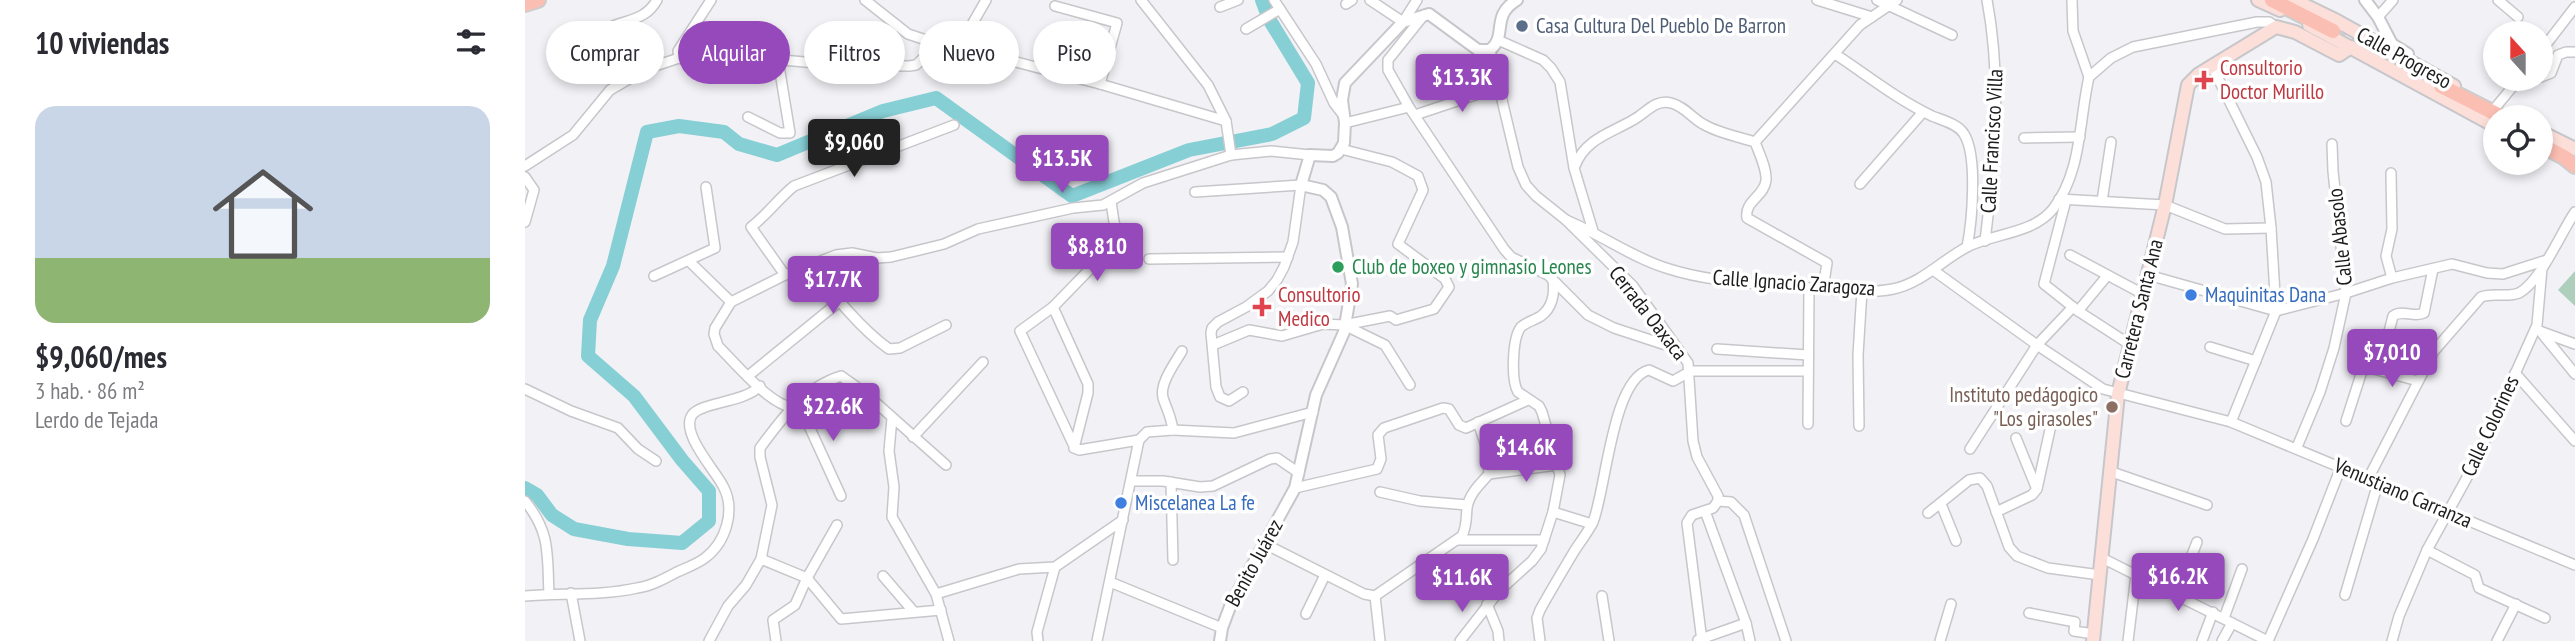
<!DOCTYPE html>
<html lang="es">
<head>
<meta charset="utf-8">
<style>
	body { margin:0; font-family:"PT Sans Narrow",sans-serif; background:#f7f7f7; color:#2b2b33; height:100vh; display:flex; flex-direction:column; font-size:26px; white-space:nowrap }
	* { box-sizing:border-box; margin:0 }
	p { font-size:23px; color:#7c7c81 }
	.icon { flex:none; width:38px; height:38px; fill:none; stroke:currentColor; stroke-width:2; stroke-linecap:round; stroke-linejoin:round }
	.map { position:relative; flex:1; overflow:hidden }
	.details { display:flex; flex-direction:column; background:#fff; width:525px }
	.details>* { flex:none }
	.top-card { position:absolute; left:21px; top:21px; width:665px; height:63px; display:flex; gap:14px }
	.needle { width:46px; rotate:339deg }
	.tools { position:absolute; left:1958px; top:21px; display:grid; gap:14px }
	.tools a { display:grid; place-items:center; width:70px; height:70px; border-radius:50%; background:#fff; box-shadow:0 4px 10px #0003; font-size:35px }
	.price { position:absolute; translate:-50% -60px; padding:0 16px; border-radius:7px; background:#9549ba; color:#fff; font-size:23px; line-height:46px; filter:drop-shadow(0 2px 4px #0008) }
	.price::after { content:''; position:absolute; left:50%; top:42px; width:21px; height:16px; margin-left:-10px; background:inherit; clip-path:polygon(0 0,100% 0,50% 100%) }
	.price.selected { background:#222; color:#fff }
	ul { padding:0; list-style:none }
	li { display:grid; align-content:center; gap:14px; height:371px; padding:0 35px }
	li+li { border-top:2px solid #e1e1e2 }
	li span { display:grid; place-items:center; height:217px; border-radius:21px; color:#555 }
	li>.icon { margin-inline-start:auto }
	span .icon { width:126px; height:126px; fill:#fffc; stroke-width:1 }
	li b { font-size:30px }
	h2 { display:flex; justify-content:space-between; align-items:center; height:84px; padding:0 35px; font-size:30px }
	.tag { padding:0 24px; border-radius:32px; background:#fff; box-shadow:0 4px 10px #0003; font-size:24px; line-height:63px }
	.tag.selected { background:#9549ba; color:#fff }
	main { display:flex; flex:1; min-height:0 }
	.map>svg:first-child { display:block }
</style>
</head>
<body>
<main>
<section class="details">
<h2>10 viviendas<svg class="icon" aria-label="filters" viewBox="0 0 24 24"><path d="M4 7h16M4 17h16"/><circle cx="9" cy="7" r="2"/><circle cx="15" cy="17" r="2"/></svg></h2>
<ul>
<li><span style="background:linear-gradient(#c9d6e8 70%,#8fb573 0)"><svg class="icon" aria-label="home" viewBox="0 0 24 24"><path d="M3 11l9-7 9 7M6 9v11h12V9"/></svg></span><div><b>$9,060/mes</b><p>3 hab. · 86 m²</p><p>Lerdo de Tejada</p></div></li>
</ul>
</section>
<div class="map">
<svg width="2050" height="641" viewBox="0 0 2050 641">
	<rect width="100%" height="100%" fill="#f2f1f6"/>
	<!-- green -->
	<polygon fill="#aecfbb" points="2050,271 2050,306 2033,290"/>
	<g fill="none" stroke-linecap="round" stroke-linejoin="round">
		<!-- river -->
		<polyline stroke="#86cfd5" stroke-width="14" points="0,488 12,495 27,515 49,529 103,539 157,543 184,521 184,491 157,460 109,396 63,356 65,320 88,266 122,132 154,126 199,132 214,144 252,155 358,111 411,98 547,196 664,150 747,134 779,118 783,83 744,19 737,0"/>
		<!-- primary-tunnel -->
		<polyline stroke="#d2d1d5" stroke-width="14" stroke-dasharray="14 7" stroke-linecap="butt" points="1809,27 1884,68"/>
		<defs>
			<g id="minor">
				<polyline points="340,0 383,34 413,44 434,47 575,84 701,121"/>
				<polyline points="616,0 683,85 701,121 706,155"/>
				<polyline points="749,0 791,64 809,103 819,116"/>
				<polyline points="845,0 878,22 892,0"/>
				<polyline points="1292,0 1347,17"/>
				<polyline points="1352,0 1427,35"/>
				<polyline points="1547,0 1548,31 1564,77"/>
				<polyline points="1973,0 1993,17"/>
				<polyline points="821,4 827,0"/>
				<polyline points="530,6 592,23 575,84"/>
				<polyline points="695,7 713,0"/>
				<polyline points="899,15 863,60 863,70 884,107 979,249 986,257 1023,275 1063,315 1089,328 1153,349"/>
				<polyline points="1853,17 1868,0"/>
				<path d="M88 26C107 19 122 18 132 0"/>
				<polyline points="721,29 755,9"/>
				<polyline points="973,40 1018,60 1026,68 1035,82 1049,168 1068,231"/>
				<polyline points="434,47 461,0"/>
				<polyline points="965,50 993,167 1001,185 1011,196 1041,220 1108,286 1163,363 1168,441 1172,457 1193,496 1193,501"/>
				<polyline points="2016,51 2050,7"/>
				<path d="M1310 54C1342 75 1373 100 1407 116 1417 120 1433 124 1439 134 1453 156 1447 222 1442 247"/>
				<polyline points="154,58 153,51 186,0"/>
				<polyline points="1687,66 1732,157 1741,182 1746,228 1751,311 1706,422"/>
				<polyline points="2016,77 2026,73 2033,55 2041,52 2050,52"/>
				<polyline points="1970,108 1994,79"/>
				<polyline points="890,115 974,87"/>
				<polyline points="223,117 255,133 265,133 253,60"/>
				<polyline points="820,123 884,107"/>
				<polyline points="1499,138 1555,137"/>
				<path d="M1230 142C1234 153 1242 169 1241 180 1240 196 1219 201 1222 218L1302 263 1298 289"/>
				<polyline points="1230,142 1335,25 1372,0"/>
				<polyline points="816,149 867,162 893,176 898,190 873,244 920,279 924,287 909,309 871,320 865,316 819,325"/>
				<polyline points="0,166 48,135 85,90 121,69 154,58 160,60 211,56 314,65 384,66 391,65 413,44"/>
				<path d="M1050 166C1060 139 1086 133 1108 120 1121 113 1130 99 1146 103 1159 106 1167 118 1178 124 1193 133 1214 137 1230 142"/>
				<polyline points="1866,173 1867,229 1861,256 1867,278"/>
				<polyline points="0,177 9,190 0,222"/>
				<polyline points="1335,184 1398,112"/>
				<polyline points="670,192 776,185 768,242 759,267 752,280 743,291 721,307 693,322 687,328 686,333 691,387 695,397 704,401 718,392"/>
				<polyline points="1534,199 1640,205 1700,229 1746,228"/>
				<polyline points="1541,200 1519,284 1553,311 1604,344"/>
				<polyline points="1577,201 1586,142"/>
				<path d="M1041 220C1075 234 1106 257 1141 268 1183 282 1229 283 1272 287 1303 289 1338 295 1368 289 1397 283 1417 260 1442 247 1469 233 1508 234 1528 209 1557 172 1554 120 1564 77L1586 58 1608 47 1732 22H1744L1751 27"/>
				<path d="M1460 241C1470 160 1477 81 1462 0"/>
				<polyline points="1545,255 1618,294"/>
				<polyline points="624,259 763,257"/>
				<polyline points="164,261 206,302"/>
				<path d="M290 265C302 291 340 332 364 349L375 348 421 325"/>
				<polyline points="1408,270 1512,345 1578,389 1706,422 2050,565"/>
				<path d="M260 275 226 227C242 215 253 199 269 186L429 125"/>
				<polyline points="1623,275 1751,311 1821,293 1867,278 1927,264 1962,273 1978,274 2022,260"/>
				<polyline points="129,276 190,248 181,187"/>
				<polyline points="528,307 563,384 563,393 549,448 554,450 614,440"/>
				<polyline points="1553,311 1582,276"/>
				<polyline points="2015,331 2050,374"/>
				<polyline points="2017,332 2050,344"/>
				<polyline points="688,345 724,330 757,336 798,324 819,325 860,345 885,385"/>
				<polyline points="1685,347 1731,361"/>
				<polyline points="1192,349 1283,355"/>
				<path d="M1854 370 1868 316C1877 309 1889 318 1899 313L1908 269"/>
				<polyline points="1990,373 2050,441"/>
				<polyline points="223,376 315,301"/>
				<polyline points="0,389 46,411 93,428 113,449 131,461"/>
				<polyline points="273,402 316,496"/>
				<path d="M267 407C245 405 210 363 193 346L189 334 190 328 206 302 260 275 311 255 327 253 352 258 366 257 419 244 453 229 548 208 578 205 618 183 706 155 746 151 785 155"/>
				<polyline points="367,418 364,451 369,487 367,517 411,594 424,641"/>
				<polyline points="1821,421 1837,371 1845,368 1893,381"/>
				<polyline points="953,422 962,449 964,474"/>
				<polyline points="1283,424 1284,288"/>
				<polyline points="1334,426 1333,355 1337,290"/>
				<polyline points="648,430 709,433 788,412"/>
				<polyline points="388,437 458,362"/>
				<polyline points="1491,438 1511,487"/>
				<path d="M614 440 622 432 648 430C646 416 642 410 638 398 634 384 650 363 657 351"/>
				<polyline points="548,444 495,331 528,307 565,269 597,251 598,246 589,222 586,202"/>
				<polyline points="1772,447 1795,392 1809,348 1821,293 1808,171 1807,144"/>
				<polyline points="1445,449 1512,345 1548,307"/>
				<polyline points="1584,471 1682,505"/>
				<path d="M1843 479 1909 351 1956 297C1968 292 1982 298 1994 293 2016 281 2035 234 2050 212"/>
				<polyline points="606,481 638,481 675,487 688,486 745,459 752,458 774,473"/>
				<polyline points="646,482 648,560"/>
				<polyline points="770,488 852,469 856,459 853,435 859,428 918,408 924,409 934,425 941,428 1003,400"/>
				<polyline points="855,492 895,501 942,505"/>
				<path d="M0 501C26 533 22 555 24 594"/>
				<polyline points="1193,501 1206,502 1219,515 1261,641"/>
				<polyline points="1416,504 1431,541"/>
				<polyline points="1180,511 1221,623 1225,641"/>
				<polyline points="1028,512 1067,524"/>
				<polyline points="1471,512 1507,495 1512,489 1526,425"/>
				<polyline points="1403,513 1444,480 1455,478 1462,486 1484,547 1492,556 1523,568 1575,575"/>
				<polyline points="933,540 1019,540"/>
				<path d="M740 544 839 594 850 596 937 536C942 526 941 518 942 508 944 494 955 484 964 474L1032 465"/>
				<polyline points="1902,550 1950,575 1954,588 2020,618"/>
				<polyline points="1577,558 1743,641"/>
				<polyline points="236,559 282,578 316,619 416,610"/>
				<polyline points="358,576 389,612"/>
				<polyline points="585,582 697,628"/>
				<polyline points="46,593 55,641"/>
				<polyline points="411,594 494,569 530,567 598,520"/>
				<polyline points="1820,595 1853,483"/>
				<path d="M0 596C37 593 76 596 112 588 126 586 139 579 152 572 161 568 172 564 180 558 201 542 211 510 198 486 190 470 155 433 167 415 176 402 219 403 235 386"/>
				<polyline points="850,596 855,641"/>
				<polyline points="1077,596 1084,641"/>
				<polyline points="1651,596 1672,542"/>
				<polyline points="962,604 973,631 974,641"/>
				<polyline points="1504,613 1550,622 1549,631 1569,634"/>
				<polyline points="781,614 800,575"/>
				<polyline points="1699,618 1717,569"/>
				<polyline points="1173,640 1221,623"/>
				<path d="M184 641 203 606 221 585 236 559 247 505 235 457V448C257 418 280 387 316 376L340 393 421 465"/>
				<polyline points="251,641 248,620 270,605 282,578 312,525"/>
				<polyline points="513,641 512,632 530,567"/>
				<polyline points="572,641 614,440"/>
				<path d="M935 641 974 591 1007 561 1016 549 1028 512 1035 475 1017 412 1014 406 993 392C986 381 987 338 996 327 1001 322 1010 320 1016 316 1027 308 1030 294 1028 281"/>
				<path d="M1015 641 1012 618 1015 610C1026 590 1038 570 1050 550 1056 541 1063 532 1068 522 1081 490 1087 379 1124 370L1148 381 1166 371H1283"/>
				<polyline points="1177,641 1162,523 1167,515 1188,508 1193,501"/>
				<polyline points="1415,641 1426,604"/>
				<polyline points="1603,641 1611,575"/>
				<polyline points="1677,641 1688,612"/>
				<polyline points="1697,641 1707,623"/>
				<polyline points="1743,641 1788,539 1816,467"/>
				<polyline points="1867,641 1874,616 1902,550 1950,463 2012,325 2017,268"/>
				<polyline points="1972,641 1991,604"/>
			</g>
			<g id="tertiary">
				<polyline points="1840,0 1853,17 1867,44 1883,54"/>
				<path d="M695 641 697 628 706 604 770 488 791 395 819 332 827 284 817 227 806 197 798 190 776 185 785 155 808 156 813 153 819 143 820 123 817 100 820 83 878 22 904 14 953 50H965C983 36 965 16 992 0"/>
			</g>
			<g id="secondary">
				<polyline points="1733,0 1755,10"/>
				<polyline points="1769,0 1812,21 1929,86"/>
				<polyline points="1784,25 1970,126"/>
				<polyline points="2016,132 2050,149"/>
				<polyline points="1568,641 1593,394 1640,205 1663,85 1674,74 1751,27 1770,32 1814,55 1826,47"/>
			</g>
			<g id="primary">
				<polyline points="1747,0 1808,31"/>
				<polyline points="0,4 13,0"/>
				<polyline points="1916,86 1977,117"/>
				<polyline points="2016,145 2039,157 2050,166"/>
			</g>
		</defs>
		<!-- minor casing -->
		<use href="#minor" stroke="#c7c7cb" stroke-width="12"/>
		<!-- tertiary casing -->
		<use href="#tertiary" stroke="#c7c7cb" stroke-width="14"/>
		<!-- secondary casing -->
		<use href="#secondary" stroke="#c7c7cb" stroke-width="16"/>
		<!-- primary casing -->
		<use href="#primary" stroke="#cdcdcd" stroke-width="18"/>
		<!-- minor -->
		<use href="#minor" stroke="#fff" stroke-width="9"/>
		<!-- tertiary -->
		<use href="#tertiary" stroke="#fff" stroke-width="10"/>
		<!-- secondary -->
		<use href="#secondary" stroke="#fddfd9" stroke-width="12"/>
		<!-- primary -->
		<use href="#primary" stroke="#fbbeb2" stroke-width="14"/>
	</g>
	<!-- markers -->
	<circle fill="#5c6f8a" stroke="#fff" stroke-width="2.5" cx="997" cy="26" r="7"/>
	<g fill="#e0444e" stroke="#fff" stroke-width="2.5">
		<path d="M1675.5 69.5h7v7h7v7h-7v7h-7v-7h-7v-7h7z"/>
		<path d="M733.5 296.5h7v7h7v7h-7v7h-7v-7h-7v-7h7z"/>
	</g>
	<circle fill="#2e9e5b" stroke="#fff" stroke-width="2.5" cx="813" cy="267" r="7"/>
	<g fill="#3f7fe0" stroke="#fff" stroke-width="2.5">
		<circle cx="1666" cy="295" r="7"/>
		<circle cx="596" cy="503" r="7"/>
	</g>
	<circle fill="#8d6e63" stroke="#fff" stroke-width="2.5" cx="1587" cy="407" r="7"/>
	<g text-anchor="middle" stroke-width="7" stroke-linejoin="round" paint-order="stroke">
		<!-- service labels -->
		<g font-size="21" fill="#4e5e75" stroke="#fff" text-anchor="start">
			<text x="1011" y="33">Casa Cultura Del Pueblo De Barron</text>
		</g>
		<!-- street labels -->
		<g font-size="21" fill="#1c1c1d" stroke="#fff">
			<text transform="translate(1879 58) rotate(29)" y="7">Calle Progreso</text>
			<text transform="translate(1467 141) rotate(-87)" y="7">Calle Francisco Villa</text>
			<text transform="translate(1815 237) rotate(-96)" y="7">Calle Abasolo</text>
			<text transform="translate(1269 283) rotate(4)" y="7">Calle Ignacio Zaragoza</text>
			<text transform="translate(1614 309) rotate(-76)" y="7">Carretera Santa Ana</text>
			<text transform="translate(1123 313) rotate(52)" y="7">Cerrada Oaxaca</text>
			<text transform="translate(1965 426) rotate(-65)" y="7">Calle Colorines</text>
			<text transform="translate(1878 493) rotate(23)" y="7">Venustiano Carranza</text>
			<text transform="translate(729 563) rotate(-61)" y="7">Benito Juárez</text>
		</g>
		<!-- health labels -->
		<g font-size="21" fill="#be3a42" stroke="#fff" text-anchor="start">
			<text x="1695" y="75">Consultorio<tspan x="1695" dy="24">Doctor Murillo</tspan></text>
			<text x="753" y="302">Consultorio<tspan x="753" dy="24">Medico</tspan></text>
		</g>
		<!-- leisure labels -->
		<g font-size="21" fill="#27864d" stroke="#fff" text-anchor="start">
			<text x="827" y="274">Club de boxeo y gimnasio Leones</text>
		</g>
		<!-- shop labels -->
		<g font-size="21" fill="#366cbe" stroke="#fff" text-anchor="start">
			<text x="1680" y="302">Maquinitas Dana</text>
			<text x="610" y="510">Miscelanea La fe</text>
		</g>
		<!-- education labels -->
		<g font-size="21" fill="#785e54" stroke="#fff" text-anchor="end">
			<text x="1573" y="402">Instituto pedágogico<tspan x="1573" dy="24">"Los girasoles"</tspan></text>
		</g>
	</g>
</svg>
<div class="tools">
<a><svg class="needle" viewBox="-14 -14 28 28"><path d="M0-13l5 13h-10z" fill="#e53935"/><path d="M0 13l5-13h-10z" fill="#7c7c81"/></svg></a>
<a><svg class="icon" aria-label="locate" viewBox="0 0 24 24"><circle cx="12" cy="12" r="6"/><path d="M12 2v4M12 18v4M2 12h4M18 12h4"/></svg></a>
</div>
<b class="price" style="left:937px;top:114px">$13.3K</b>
<b class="price selected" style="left:329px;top:179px">$9,060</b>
<b class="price" style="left:537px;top:195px">$13.5K</b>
<b class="price" style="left:572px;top:283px">$8,810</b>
<b class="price" style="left:308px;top:316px">$17.7K</b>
<b class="price" style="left:1867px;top:389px">$7,010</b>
<b class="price" style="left:308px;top:443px">$22.6K</b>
<b class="price" style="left:1001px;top:484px">$14.6K</b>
<b class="price" style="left:1653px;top:613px">$16.2K</b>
<b class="price" style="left:937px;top:614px">$11.6K</b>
<div class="top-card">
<a class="tag">Comprar</a>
<a class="tag selected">Alquilar</a>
<a class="tag">Filtros</a>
<a class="tag">Nuevo</a>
<a class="tag">Piso</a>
</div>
</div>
</main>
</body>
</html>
